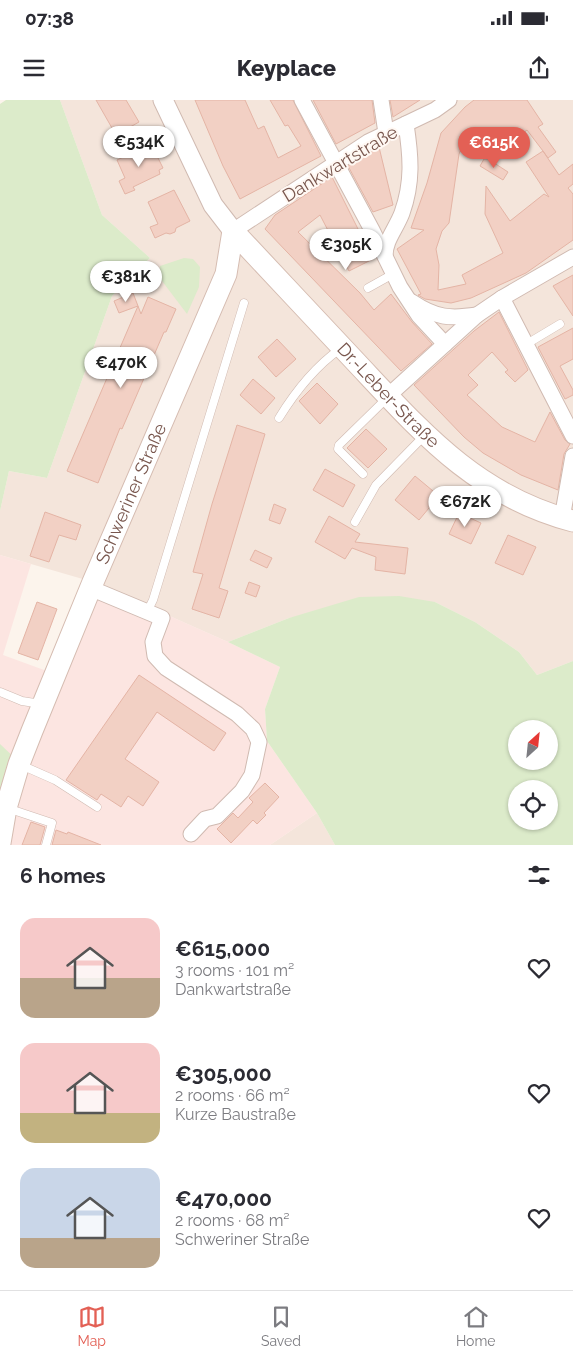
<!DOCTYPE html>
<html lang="en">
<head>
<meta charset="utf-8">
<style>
	body { margin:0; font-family:Raleway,sans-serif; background:#f7f7f7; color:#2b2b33; height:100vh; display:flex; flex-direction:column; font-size:19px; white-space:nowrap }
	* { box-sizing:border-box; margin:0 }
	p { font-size:16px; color:#7c7c81 }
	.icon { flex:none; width:28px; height:28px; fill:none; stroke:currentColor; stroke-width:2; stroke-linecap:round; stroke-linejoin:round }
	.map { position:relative; height:745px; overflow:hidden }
	.side { display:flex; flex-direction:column; background:#fff; flex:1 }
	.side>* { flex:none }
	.needle { width:32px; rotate:27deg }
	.tools { position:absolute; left:508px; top:620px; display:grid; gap:10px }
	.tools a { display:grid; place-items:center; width:50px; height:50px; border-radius:50%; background:#fff; box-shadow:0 1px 4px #0004; font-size:25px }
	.price { position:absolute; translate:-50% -42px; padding:0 11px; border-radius:18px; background:#fff; color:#222; font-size:16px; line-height:32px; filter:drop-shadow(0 1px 2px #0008) }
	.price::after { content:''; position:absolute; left:50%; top:30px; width:15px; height:11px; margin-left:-8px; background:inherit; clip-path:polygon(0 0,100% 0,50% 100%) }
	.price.on { background:#e36055; color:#fff }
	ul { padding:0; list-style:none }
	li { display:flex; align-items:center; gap:15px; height:125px; padding:0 20px }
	li span { display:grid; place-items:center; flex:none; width:140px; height:100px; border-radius:15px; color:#555 }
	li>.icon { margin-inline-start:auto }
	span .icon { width:60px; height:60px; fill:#fffc; stroke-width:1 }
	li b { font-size:21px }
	h2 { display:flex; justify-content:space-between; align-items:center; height:60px; padding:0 20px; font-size:21px }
	.status { display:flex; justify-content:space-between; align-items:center; height:35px; padding:0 25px; background:#fff; direction:ltr }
	.status svg { height:14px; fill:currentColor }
	header { display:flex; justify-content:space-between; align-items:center; height:65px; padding:0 20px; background:#fff; font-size:22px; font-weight:800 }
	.menu { display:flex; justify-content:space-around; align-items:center; height:70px; border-top:1px solid #e1e1e2; background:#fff; font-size:14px; color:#7c7c81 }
	.menu a { display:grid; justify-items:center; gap:2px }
	.menu .on { color:#e36055 }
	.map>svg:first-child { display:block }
</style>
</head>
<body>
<div class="status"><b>07:38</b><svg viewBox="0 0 49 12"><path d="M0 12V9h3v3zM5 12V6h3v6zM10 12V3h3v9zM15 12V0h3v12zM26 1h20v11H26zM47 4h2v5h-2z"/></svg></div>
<header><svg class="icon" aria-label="menu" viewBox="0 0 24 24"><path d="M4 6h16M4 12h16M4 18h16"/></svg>Keyplace<svg class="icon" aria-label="share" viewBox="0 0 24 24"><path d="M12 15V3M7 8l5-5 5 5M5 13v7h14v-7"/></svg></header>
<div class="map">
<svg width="573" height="745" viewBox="0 0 573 745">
	<rect width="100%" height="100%" fill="#fcf4ec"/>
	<!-- residential -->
	<g fill="#f4e5db">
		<polygon points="60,0 573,0 573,561 537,575 519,552 475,522 435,502 289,518 228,542 93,482 0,455 0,411 9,371 47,378 112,196 150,158 102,115"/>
		<polygon points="317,713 335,745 270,745"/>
	</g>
	<!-- commercial -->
	<polygon fill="#fce5e1" points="0,455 31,464 3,555 55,574 93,482 228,542 280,567 265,609 267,641 317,713 270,745 0,745"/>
	<!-- green -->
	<g fill="#dcebca" fill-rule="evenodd">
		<polygon points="6,0 60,0 102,115 150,158 112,196 47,378 9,371 0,411 0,4"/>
		<polygon points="184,158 193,159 200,167 199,187 187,214 159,177 160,166"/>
		<path d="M399 496 435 502 475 522 519 552 537 575 573 561V745H335L317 713 267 641 265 609 280 567 228 542 289 518 359 497ZM516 629H549V661H516ZM516 689H549V721H516Z"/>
		<polygon points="0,644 20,663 0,742"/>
	</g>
	<!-- building -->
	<g fill="#f2d0c4" stroke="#e4b4a5" fill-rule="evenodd">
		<polygon points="96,0 126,0 139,22 116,35"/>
		<polygon points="195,0 245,0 258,29 264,26 278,58 301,46 288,25 285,26 270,0 293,0 321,56 240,99 223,66"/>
		<polygon points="313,0 372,0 375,23 336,44"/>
		<polygon points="390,0 420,0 393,17"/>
		<path d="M474 0H527L543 24 538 27 556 52 548 58 543 51 559 75 573 64V84L568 88 573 94V140L526 173 471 198 451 203 425 199 418 195 421 194 397 149 424 130 411 128 427 83 441 33 465 7ZM488 27 500 43 515 33 522 34 527 30 543 51 526 62 549 97 544 94 510 121 486 86 485 114 503 153 462 175 466 184 438 190 439 165 436 149 442 131 449 123 459 54 465 40 473 46Z"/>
		<polygon points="151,44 163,68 159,70 160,74 133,87 135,90 125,94 119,81 125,78 117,60"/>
		<polygon points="379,47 393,105 373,112 348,66"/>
		<polygon points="484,59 488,59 508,72 503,80 480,66"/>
		<polygon points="332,77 373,159 349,171 320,115 298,132 360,193 374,210 391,194 412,222 432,244 401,271 265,129 275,115"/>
		<polygon points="174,90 190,121 176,128 175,132 170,134 166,133 155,138 150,127 158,124 148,102"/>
		<polygon points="573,175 573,216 553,186"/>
		<polygon points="133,193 138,206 119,213 114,201"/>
		<polygon points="148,197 176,209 166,232 164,232 122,329 120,328 98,383 67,371 138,206 141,214"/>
		<polygon points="499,212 528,270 515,282 505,272 508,270 492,252 468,275 478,285 467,295 502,327 535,342 550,312 565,340 570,344 564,354 558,390 521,375 483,353 464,337 414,285 474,231"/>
		<polygon points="573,228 573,259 560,266 573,290 573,295 565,299 538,247"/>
		<polygon points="277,239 296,259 276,277 258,257"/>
		<polygon points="253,279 275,298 261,314 240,295"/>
		<polygon points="317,283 338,304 320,324 299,301"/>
		<polygon points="237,325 265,334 219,488 228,491 219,518 192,509 203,474 193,472 212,404"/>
		<polygon points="366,329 387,349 368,368 347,348"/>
		<polygon points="325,369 355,385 343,407 313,390"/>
		<polygon points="415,376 439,396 419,420 395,400"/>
		<polygon points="274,404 286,409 280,424 269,420"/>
		<polygon points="45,412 81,425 76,440 59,435 49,462 30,456"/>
		<polygon points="459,413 481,423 471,444 449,434"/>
		<polygon points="329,416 360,434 355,442 408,448 405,474 375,470 376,457 352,448 345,459 315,442"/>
		<polygon points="508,435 536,447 523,475 495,463"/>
		<polygon points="255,450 272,458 267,468 250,460"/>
		<polygon points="249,482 260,486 256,497 245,493"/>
		<polygon points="37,502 57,509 38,560 18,553"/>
		<polygon points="139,575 226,633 214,651 157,612 125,659 159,682 143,706 128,696 121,707 101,694 97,700 66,680"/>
		<polygon points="265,683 279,697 264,713 266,715 257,724 253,720 231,743 217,729 233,713 238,718 253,702 249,698"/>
		<polygon points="31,722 45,727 40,745 22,745"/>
		<polygon points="56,730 67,734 68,732 101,745 52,745"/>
	</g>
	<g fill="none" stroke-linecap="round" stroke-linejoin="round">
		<defs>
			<g id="service">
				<polyline points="368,188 393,174"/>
				<polyline points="525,245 560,224"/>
				<path d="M279 318C295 292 316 266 340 249"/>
				<polyline points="363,374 338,349 339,345 387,298"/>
				<polyline points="355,422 376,385 425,335"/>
				<polyline points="147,512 153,500 244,203"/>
				<polyline points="0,592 22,601 41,604"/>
				<polyline points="21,665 55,680 97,707"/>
				<polyline points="7,708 52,723 46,745"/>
			</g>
			<g id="minor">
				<polyline points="302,0 372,130 400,187 419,216 445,244"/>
				<polyline points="381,0 386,33"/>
				<polyline points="233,131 368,42 435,10 449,0"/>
				<path d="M385 156C385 140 396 129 402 113 413 82 411 57 406 24"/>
				<polyline points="502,198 573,336"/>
				<path d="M412 202C436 218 450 219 477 215"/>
				<polyline points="388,296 477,215 502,198 573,157"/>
				<polyline points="560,418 564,407 573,356"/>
				<polyline points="90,488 162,518 153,542 155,556 166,568 237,614 253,629 259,642 252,675 242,691 217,716 205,719 191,734"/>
			</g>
			<polyline id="tertiary" points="163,0 213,105 233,131"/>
			<g id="secondary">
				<path id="s1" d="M233 131C273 174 313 216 353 259 420 330 474 395 573 421"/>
				<path id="s2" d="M0 743 6 708 19 664 32 631 93 482 226 174 233 131"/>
			</g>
		</defs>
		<!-- service casing -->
		<use href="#service" stroke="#d0bab1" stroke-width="9"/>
		<!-- minor casing -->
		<use href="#minor" stroke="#d0bab1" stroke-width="17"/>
		<!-- tertiary casing -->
		<use href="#tertiary" stroke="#d0bab1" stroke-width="21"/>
		<!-- secondary casing -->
		<use href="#secondary" stroke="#d5bcb1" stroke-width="23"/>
		<!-- service -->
		<use href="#service" stroke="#fff" stroke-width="8"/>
		<!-- minor -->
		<use href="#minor" stroke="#fff" stroke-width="15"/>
		<!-- tertiary -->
		<use href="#tertiary" stroke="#fff" stroke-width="19"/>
		<!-- secondary -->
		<use href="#secondary" stroke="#fff" stroke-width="21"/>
	</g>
	<g text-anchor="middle" stroke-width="4" stroke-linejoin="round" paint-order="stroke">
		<!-- street labels -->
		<g font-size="18" fill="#79574e" stroke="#fff8f3">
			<text transform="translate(340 64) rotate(-31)" y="6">Dankwartstraße</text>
			<text dy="6" stroke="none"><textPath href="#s1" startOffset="226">Dr.-Leber-Straße</textPath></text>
			<text dy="6" stroke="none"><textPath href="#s2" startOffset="374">Schweriner Straße</textPath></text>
		</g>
	</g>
</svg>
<div class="tools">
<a><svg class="needle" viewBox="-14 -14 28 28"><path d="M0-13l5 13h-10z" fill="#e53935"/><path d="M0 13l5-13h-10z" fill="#7c7c81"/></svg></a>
<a><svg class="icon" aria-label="locate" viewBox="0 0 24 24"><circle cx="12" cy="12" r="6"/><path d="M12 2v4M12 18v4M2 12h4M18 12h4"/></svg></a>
</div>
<b class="price" style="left:139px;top:68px">€534K</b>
<b class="price on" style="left:494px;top:69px">€615K</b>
<b class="price" style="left:346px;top:171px">€305K</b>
<b class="price" style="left:126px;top:203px">€381K</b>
<b class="price" style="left:121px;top:289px">€470K</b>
<b class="price" style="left:465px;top:428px">€672K</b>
</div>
<section class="side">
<h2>6 homes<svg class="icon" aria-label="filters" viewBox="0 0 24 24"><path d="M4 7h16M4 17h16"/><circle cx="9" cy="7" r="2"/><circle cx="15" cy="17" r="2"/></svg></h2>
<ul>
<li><span style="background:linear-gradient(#f6c9c9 60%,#b9a48a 0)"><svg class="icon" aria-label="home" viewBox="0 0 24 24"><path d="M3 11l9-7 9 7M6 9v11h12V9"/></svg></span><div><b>€615,000</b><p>3 rooms · 101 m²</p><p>Dankwartstraße</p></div><svg class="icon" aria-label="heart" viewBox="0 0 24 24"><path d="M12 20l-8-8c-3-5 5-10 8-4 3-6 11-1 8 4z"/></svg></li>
<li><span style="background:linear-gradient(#f6c9c9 70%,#c2b280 0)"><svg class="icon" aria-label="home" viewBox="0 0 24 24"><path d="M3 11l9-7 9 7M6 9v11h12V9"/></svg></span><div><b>€305,000</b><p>2 rooms · 66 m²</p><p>Kurze Baustraße</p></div><svg class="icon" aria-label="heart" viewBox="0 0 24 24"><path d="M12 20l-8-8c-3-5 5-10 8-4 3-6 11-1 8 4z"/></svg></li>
<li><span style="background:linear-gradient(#c9d6e8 70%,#b9a48a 0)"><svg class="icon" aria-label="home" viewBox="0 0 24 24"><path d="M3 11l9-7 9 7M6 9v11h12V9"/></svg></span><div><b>€470,000</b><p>2 rooms · 68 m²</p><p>Schweriner Straße</p></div><svg class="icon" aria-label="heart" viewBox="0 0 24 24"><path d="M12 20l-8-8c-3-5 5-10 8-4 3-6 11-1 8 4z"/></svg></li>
</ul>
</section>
<nav class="menu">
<a class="on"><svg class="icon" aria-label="map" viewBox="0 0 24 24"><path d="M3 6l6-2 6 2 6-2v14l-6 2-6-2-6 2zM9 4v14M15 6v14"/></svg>Map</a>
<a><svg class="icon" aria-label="saved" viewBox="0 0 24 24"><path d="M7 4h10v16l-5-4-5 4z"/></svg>Saved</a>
<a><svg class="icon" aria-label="home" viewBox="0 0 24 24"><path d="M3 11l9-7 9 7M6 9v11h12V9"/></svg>Home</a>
</nav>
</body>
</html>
